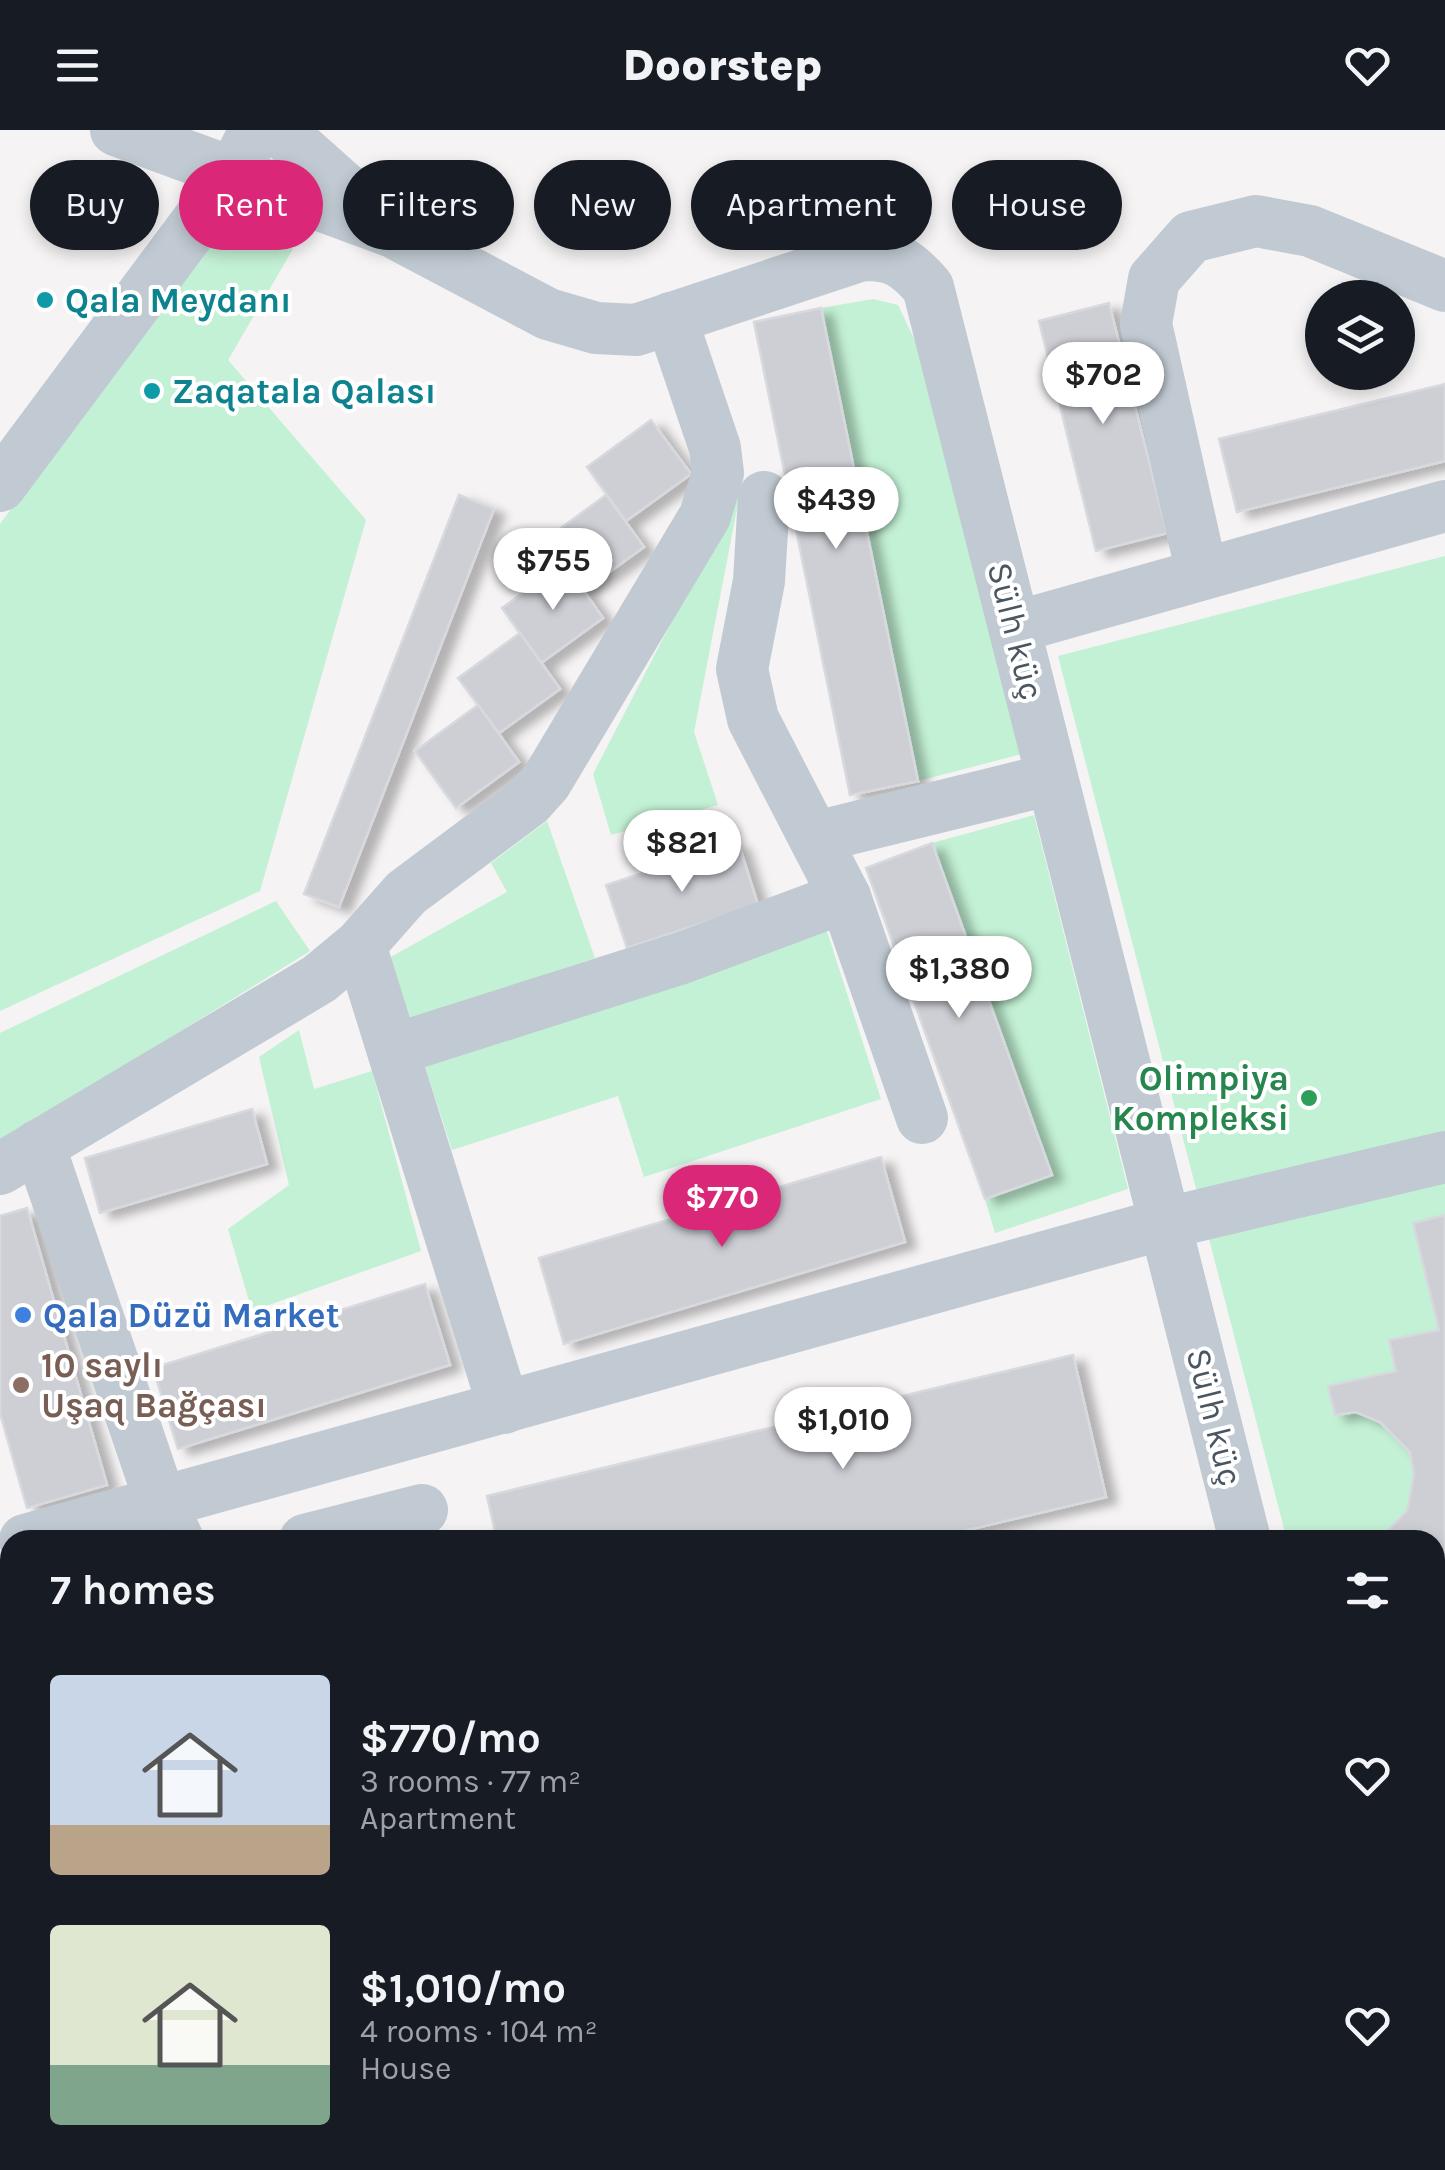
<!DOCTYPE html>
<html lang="en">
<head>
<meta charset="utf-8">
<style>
	body { margin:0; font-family:Karla,sans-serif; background:#20242c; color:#f1f3f6; height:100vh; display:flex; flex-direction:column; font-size:38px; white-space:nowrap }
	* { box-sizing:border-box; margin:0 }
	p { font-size:32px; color:#9ea1a6 }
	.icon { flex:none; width:55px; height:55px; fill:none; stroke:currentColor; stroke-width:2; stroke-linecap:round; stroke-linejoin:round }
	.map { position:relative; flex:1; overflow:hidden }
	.panel { position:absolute; left:0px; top:1400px; width:1445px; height:640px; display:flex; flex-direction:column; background:#171b24; border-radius:30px 30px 0 0; box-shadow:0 5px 15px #0003 }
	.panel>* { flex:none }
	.hud { position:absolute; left:30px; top:30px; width:1385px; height:90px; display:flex; gap:20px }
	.controls { position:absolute; left:1305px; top:150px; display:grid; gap:20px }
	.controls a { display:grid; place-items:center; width:110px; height:110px; border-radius:50%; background:#171b24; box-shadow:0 5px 15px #0003; font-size:50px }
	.price { position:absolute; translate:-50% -85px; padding:0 22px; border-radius:35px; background:#fff; color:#222; font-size:32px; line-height:65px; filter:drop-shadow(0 2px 5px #0008) }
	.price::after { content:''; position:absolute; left:50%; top:60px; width:30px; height:22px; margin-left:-15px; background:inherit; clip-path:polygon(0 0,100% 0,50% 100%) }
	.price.on { background:#db2777; color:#fff }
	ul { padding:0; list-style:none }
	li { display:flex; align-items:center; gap:30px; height:250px; padding:0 50px }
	li span { display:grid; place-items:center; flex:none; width:280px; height:200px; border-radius:10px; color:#555 }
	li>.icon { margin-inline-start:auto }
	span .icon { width:120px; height:120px; fill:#fffc; stroke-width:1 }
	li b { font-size:42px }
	h2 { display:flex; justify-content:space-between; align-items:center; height:120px; padding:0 50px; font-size:42px }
	.chip { padding:0 35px; border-radius:45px; background:#171b24; box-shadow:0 5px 15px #0003; font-size:35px; line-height:90px }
	.chip.on { background:#db2777; color:#fff }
	header { display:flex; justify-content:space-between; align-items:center; height:130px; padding:0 50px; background:#171b24; font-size:45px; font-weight:800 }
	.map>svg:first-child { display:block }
</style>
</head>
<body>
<header><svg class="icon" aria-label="menu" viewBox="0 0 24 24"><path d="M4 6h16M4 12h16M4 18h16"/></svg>Doorstep<svg class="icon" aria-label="heart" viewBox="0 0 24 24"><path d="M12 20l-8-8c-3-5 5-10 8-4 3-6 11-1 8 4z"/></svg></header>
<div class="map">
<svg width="1445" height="2040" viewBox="0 0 1445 2040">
	<defs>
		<filter id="shadow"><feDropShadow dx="11" dy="6" stdDeviation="5" flood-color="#0004"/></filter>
	</defs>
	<rect width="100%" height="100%" fill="#f5f3f3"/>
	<!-- education -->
	<polygon fill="#e6e4e5" points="10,1512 10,2030 183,2030 185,2040 0,2040 0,1515"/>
	<!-- green -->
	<g fill="#c3f1d5">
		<polygon points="235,76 293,119 228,230 366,390 260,761 0,881 0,394"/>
		<polygon points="873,169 898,175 918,217 1022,624 918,651 821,178"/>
		<polygon points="741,358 694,602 718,675 611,705 593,644"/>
		<polygon points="1445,426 1445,1667 1435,1669 1435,1410 1287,1410 1058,526"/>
		<polygon points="1034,685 1128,1059 995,1103 985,1069 1052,1044 932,713"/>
		<polygon points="547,691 595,828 408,889 389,828 507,762 491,733"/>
		<polygon points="276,771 310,821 0,1013 0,903"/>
		<polygon points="826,798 881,969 644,1047 618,966 452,1020 423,930"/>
		<polygon points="299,900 314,959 372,941 421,1121 252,1181 228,1099 289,1055 259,927"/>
		<polygon points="1435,1996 1445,2004 1443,2040 684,2040 719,2030 1435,2030"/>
		<polygon points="205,2030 449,2030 411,2040 207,2040"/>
	</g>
	<!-- building -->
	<g fill="#cdcfd5" stroke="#d7d9de" stroke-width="2.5" filter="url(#shadow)">
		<polygon points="1109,173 1167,403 1096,421 1039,191"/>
		<polygon points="821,178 918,651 850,665 754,192"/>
		<polygon points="1445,254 1445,331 1237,382 1219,309"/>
		<polygon points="651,290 691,344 626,391 587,337"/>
		<polygon points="459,365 494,379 339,777 304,764"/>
		<polygon points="606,365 644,417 583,461 546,409"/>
		<polygon points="564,433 603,488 541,533 502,478"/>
		<polygon points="520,503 560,559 499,603 458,548"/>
		<polygon points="478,575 519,632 456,678 415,621"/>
		<polygon points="738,712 758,775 627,818 606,755"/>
		<polygon points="932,713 1052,1045 985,1069 866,738"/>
		<polygon points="252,979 267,1034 100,1083 85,1028"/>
		<polygon points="881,1027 905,1112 564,1214 539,1128"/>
		<polygon points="27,1078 107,1355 27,1378 0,1283 0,1086"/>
		<polygon points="1445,1085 1445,1458 1442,1459 1435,1410 1378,1410 1407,1381 1414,1345 1410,1322 1380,1292 1356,1282 1335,1285 1328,1256 1396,1241 1389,1210 1439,1200 1413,1093"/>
		<polygon points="425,1154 450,1235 178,1319 153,1238"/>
		<polygon points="1073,1225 1106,1367 926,1410 497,1410 487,1366"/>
		<polygon points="10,1842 10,1877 1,1844"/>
		<polygon points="10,1960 10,2022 0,2025 0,1963"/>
	</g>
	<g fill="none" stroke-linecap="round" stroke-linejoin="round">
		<!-- minor -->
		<g stroke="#c1cad2" stroke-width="52">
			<path d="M116 0 393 102 548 184 596 198 636 200 862 125C894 124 907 133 928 157L1245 1410"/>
			<polyline points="279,0 370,81"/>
			<polyline points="0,356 234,42 255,0"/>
			<polyline points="764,367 759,451 742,539 753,589 845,767 922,988"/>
			<polyline points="1202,444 1146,194 1154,149 1191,107 1256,91 1310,101 1445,156"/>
			<polyline points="1016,497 1445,376"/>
			<polyline points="816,707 1052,649"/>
			<polyline points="360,815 504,1278"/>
			<polyline points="393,920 682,828 845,767"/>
			<polyline points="39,1015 161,1373 178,1410"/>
			<polyline points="0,1039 319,849 360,815 406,763 528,672 546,652 705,386 718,343 715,318 671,188"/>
			<polyline points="25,1410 1167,1093 1445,1027"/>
			<polyline points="305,1410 422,1380"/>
			<polyline points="1435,1845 1445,1852"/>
			<polyline points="1435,1919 1445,1926"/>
			<polyline points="520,2040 564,2030"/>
			<polyline points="1343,2040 1349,2030"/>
		</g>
	</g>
	<!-- markers -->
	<g fill="#0f9aa8" stroke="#fff" stroke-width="4">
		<circle cx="45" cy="170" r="10"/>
		<circle cx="152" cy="261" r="10"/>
	</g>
	<circle fill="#2e9e5b" stroke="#fff" stroke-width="4" cx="1309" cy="968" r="10"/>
	<circle fill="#3f7fe0" stroke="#fff" stroke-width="4" cx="23" cy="1185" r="10"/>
	<circle fill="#8d6e63" stroke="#fff" stroke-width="4" cx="21" cy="1255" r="10"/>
	<g text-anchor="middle" stroke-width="8" stroke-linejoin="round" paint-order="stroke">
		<!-- culture labels -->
		<g font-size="35" font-weight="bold" fill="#0d838f" stroke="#fff" text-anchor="start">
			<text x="65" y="182">Qala Meydanı</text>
			<text x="172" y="273">Zaqatala Qalası</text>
		</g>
		<!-- street labels -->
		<g font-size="35" fill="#4a5661" stroke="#fff">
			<text transform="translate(1016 501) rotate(76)" y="12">Sülh küç</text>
			<text transform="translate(1215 1287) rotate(76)" y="12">Sülh küç</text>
		</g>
		<!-- leisure labels -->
		<g font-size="35" font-weight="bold" fill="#27864d" stroke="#fff" text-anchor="end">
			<text x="1289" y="960">Olimpiya<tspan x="1289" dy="40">Kompleksi</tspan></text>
		</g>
		<!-- shop labels -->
		<g font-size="35" font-weight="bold" fill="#366cbe" stroke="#fff" text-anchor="start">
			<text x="43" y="1197">Qala Düzü Market</text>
		</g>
		<!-- education labels -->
		<g font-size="35" font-weight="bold" fill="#785e54" stroke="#fff" text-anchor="start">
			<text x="41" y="1247">10 saylı<tspan x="41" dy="40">Uşaq Bağçası</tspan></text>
		</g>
	</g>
</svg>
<div class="controls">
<a><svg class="icon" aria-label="layers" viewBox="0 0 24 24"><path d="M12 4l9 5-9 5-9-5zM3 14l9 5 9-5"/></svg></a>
</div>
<b class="price" style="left:1103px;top:297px">$702</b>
<b class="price" style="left:836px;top:422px">$439</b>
<b class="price" style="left:553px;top:483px">$755</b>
<b class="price" style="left:682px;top:765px">$821</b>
<b class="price" style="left:959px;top:891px">$1,380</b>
<b class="price on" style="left:722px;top:1120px">$770</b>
<b class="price" style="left:843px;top:1342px">$1,010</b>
<div class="hud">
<a class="chip">Buy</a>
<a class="chip on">Rent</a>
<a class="chip">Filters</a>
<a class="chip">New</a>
<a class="chip">Apartment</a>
<a class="chip">House</a>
</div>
<section class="panel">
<h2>7 homes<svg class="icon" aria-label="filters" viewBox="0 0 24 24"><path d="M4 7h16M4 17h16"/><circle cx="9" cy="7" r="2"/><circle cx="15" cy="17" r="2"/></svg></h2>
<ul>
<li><span style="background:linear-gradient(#c9d6e8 75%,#b9a48a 0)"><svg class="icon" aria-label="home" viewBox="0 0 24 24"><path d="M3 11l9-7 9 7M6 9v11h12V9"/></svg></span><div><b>$770/mo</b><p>3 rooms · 77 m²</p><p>Apartment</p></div><svg class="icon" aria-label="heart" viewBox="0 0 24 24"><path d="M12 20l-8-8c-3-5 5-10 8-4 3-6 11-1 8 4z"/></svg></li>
<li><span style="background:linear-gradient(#dfe7d0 70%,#7fa58c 0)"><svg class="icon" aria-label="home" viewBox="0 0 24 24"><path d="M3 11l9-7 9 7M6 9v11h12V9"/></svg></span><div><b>$1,010/mo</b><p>4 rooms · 104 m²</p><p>House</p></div><svg class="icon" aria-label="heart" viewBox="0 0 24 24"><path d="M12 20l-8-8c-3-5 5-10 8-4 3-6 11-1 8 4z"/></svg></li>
</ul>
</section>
</div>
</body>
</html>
